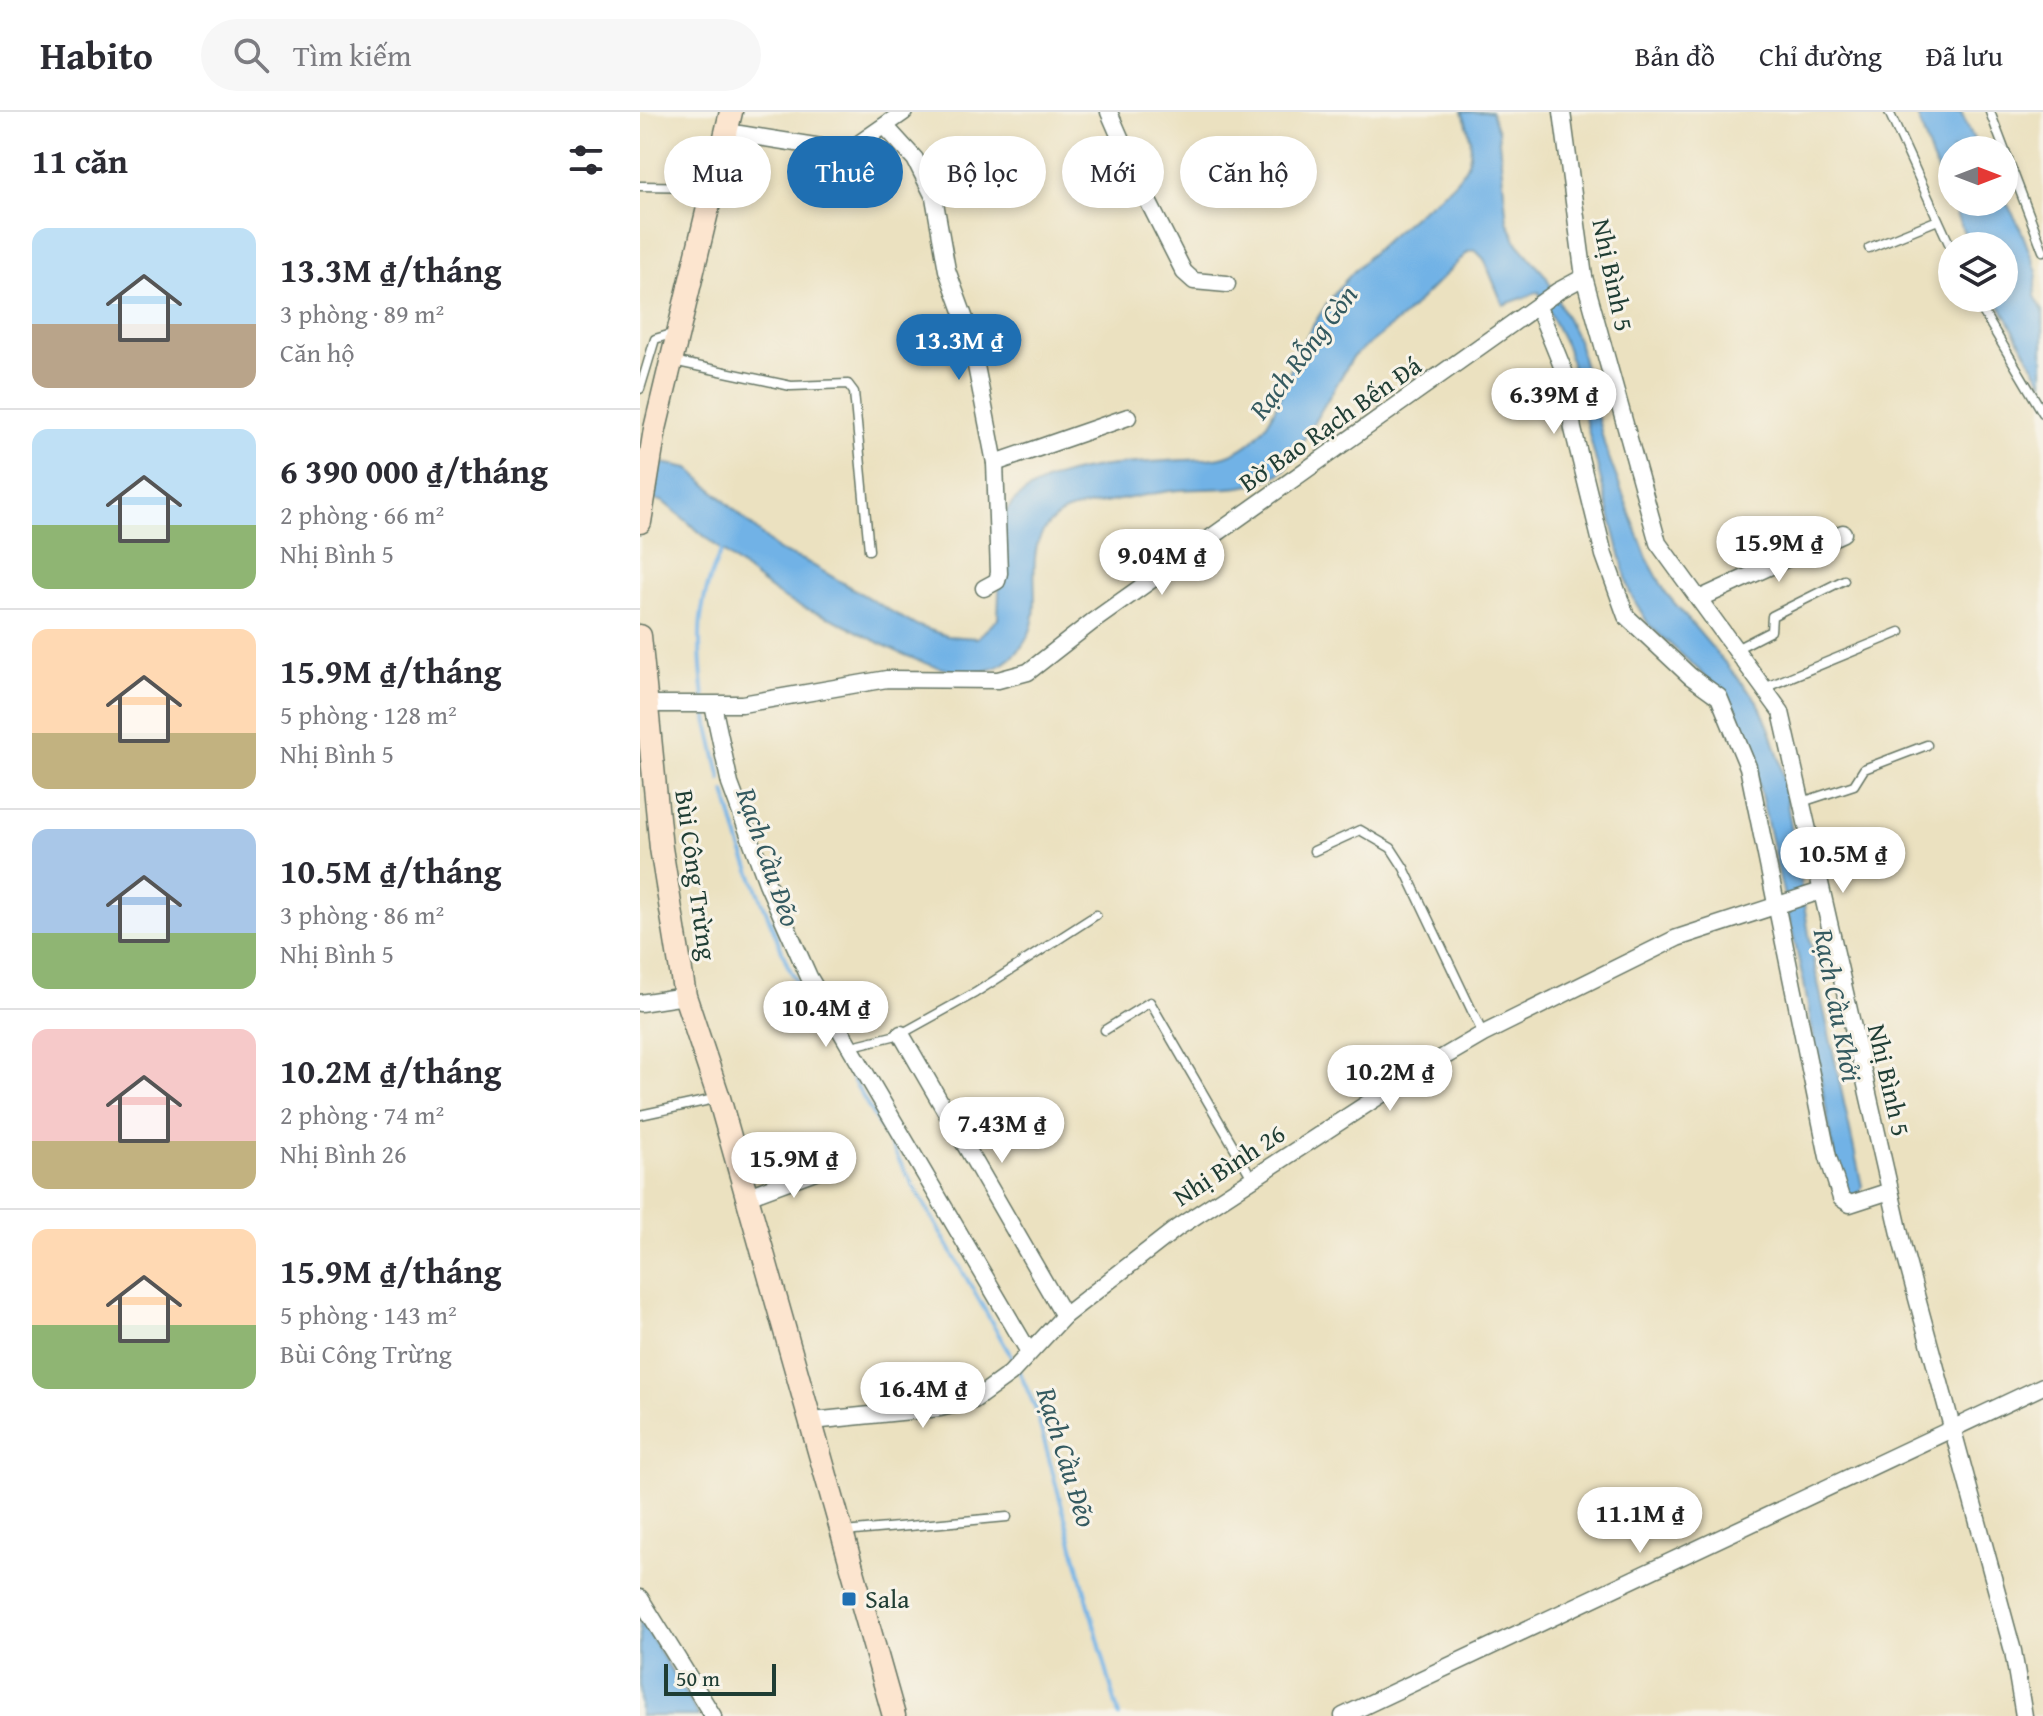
<!DOCTYPE html>
<html lang="vi">
<head>
<meta charset="utf-8">
<style>
	body { margin:0; font-family:"Gentium Book Plus",serif; background:#f7f7f7; color:#2b2b33; height:100vh; display:flex; flex-direction:column; font-size:30px; white-space:nowrap }
	* { box-sizing:border-box; margin:0 }
	p { font-size:26px; color:#7c7c81 }
	.icon { flex:none; width:44px; height:44px; fill:none; stroke:currentColor; stroke-width:2; stroke-linecap:round; stroke-linejoin:round }
	.map { position:relative; flex:1; overflow:hidden }
	.drawer { display:flex; flex-direction:column; background:#fff; width:640px }
	.drawer>* { flex:none }
	.hud { position:absolute; left:24px; top:24px; width:760px; height:72px; display:flex; gap:16px }
	.needle { width:52px; rotate:90deg }
	.fabs { position:absolute; left:1298px; top:24px; display:grid; gap:16px }
	.fabs a { display:grid; place-items:center; width:80px; height:80px; border-radius:50%; background:#fff; box-shadow:0 4px 12px #0003; font-size:40px }
	.scale { position:absolute; left:24px; bottom:20px; width:112px; box-sizing:border-box; padding-left:8px; border:4px solid #1f3d34; border-top:0; font-size:22px; line-height:28px; white-space:nowrap; color:#1f3d34; -webkit-text-stroke:6px #f7f3e8; paint-order:stroke }
	.price { position:absolute; translate:-50% -68px; padding:0 18px; border-radius:28px; background:#fff; color:#222; font-size:26px; line-height:52px; filter:drop-shadow(0 2px 4px #0008) }
	.price::after { content:''; position:absolute; left:50%; top:48px; width:24px; height:18px; margin-left:-12px; background:inherit; clip-path:polygon(0 0,100% 0,50% 100%) }
	.price.active { background:#1f6fb2; color:#fff }
	ul { padding:0; list-style:none }
	li { display:flex; align-items:center; gap:24px; height:200px; padding:0 32px }
	li+li { border-top:2px solid #e1e1e2 }
	li span { display:grid; place-items:center; flex:none; width:224px; height:160px; border-radius:16px; color:#555 }
	li>.icon { margin-inline-start:auto }
	span .icon { width:96px; height:96px; fill:#fffc; stroke-width:1 }
	li b { font-size:34px }
	h2 { display:flex; justify-content:space-between; align-items:center; height:96px; padding:0 32px; font-size:34px }
	.tag { padding:0 28px; border-radius:36px; background:#fff; box-shadow:0 4px 12px #0003; font-size:28px; line-height:72px }
	.tag.active { background:#1f6fb2; color:#fff }
	header { display:flex; align-items:center; gap:48px; box-sizing:border-box; height:112px; padding:0 40px; background:#fff; border-bottom:2px solid #e1e1e2 }
	header strong { font-size:38px }
	nav { display:flex; gap:44px; margin-inline-start:auto; font-size:28px }
	.search { width:560px; height:72px; background:#f7f7f7; display:flex; align-items:center; gap:20px; box-sizing:border-box; padding:0 28px; border-radius:44px; color:#7c7c81; font-size:30px }
	main { display:flex; flex:1; min-height:0 }
	.map>svg:first-child { display:block }
</style>
</head>
<body>
<header>
<strong>Habito</strong>
<div class="search"><svg class="icon" aria-label="search" viewBox="0 0 24 24"><circle cx="10" cy="10" r="6"/><path d="M15 15l6 6"/></svg>Tìm kiếm</div>
<nav><a>Bản đồ</a><a>Chỉ đường</a><a>Đã lưu</a></nav>
</header>
<main>
<section class="drawer">
<h2>11 căn<svg class="icon" aria-label="filters" viewBox="0 0 24 24"><path d="M4 7h16M4 17h16"/><circle cx="9" cy="7" r="2"/><circle cx="15" cy="17" r="2"/></svg></h2>
<ul>
<li><span style="background:linear-gradient(#bfe0f5 60%,#b9a48a 0)"><svg class="icon" aria-label="home" viewBox="0 0 24 24"><path d="M3 11l9-7 9 7M6 9v11h12V9"/></svg></span><div><b>13.3M ₫/tháng</b><p>3 phòng · 89 m²</p><p>Căn hộ</p></div></li>
<li><span style="background:linear-gradient(#bfe0f5 60%,#8fb573 0)"><svg class="icon" aria-label="home" viewBox="0 0 24 24"><path d="M3 11l9-7 9 7M6 9v11h12V9"/></svg></span><div><b>6 390 000 ₫/tháng</b><p>2 phòng · 66 m²</p><p>Nhị Bình 5</p></div></li>
<li><span style="background:linear-gradient(#ffd9b3 65%,#c2b280 0)"><svg class="icon" aria-label="home" viewBox="0 0 24 24"><path d="M3 11l9-7 9 7M6 9v11h12V9"/></svg></span><div><b>15.9M ₫/tháng</b><p>5 phòng · 128 m²</p><p>Nhị Bình 5</p></div></li>
<li><span style="background:linear-gradient(#a9c7e8 65%,#8fb573 0)"><svg class="icon" aria-label="home" viewBox="0 0 24 24"><path d="M3 11l9-7 9 7M6 9v11h12V9"/></svg></span><div><b>10.5M ₫/tháng</b><p>3 phòng · 86 m²</p><p>Nhị Bình 5</p></div></li>
<li><span style="background:linear-gradient(#f6c9c9 70%,#c2b280 0)"><svg class="icon" aria-label="home" viewBox="0 0 24 24"><path d="M3 11l9-7 9 7M6 9v11h12V9"/></svg></span><div><b>10.2M ₫/tháng</b><p>2 phòng · 74 m²</p><p>Nhị Bình 26</p></div></li>
<li><span style="background:linear-gradient(#ffd9b3 60%,#8fb573 0)"><svg class="icon" aria-label="home" viewBox="0 0 24 24"><path d="M3 11l9-7 9 7M6 9v11h12V9"/></svg></span><div><b>15.9M ₫/tháng</b><p>5 phòng · 143 m²</p><p>Bùi Công Trừng</p></div></li>
</ul>
</section>
<div class="map">
<svg width="1403" height="1604" viewBox="0 0 1403 1604">
	<rect width="100%" height="100%" fill="#f7f3e8"/>
	<filter id="ink" filterUnits="userSpaceOnUse"><feTurbulence type="fractalNoise" baseFrequency=".0125" numOctaves="2"/><feDisplacementMap in="SourceGraphic" scale="16" xChannelSelector="R" yChannelSelector="G"/><feConvolveMatrix kernelMatrix="1 2 1 2 8 2 1 2 1" color-interpolation-filters="sRGB"/></filter>
	<filter id="wash" filterUnits="userSpaceOnUse"><feTurbulence type="fractalNoise" baseFrequency=".006" numOctaves="4" result="noise"/><feDisplacementMap in="SourceGraphic" scale="32" xChannelSelector="R" yChannelSelector="G"/><feGaussianBlur stdDeviation="1.8" result="paint"/><feColorMatrix in="noise" values="0 0 0 0 0 0 0 0 0 0 0 0 0 0 0 0 0 1.4 0 .05"/><feComposite in="paint" operator="in"/></filter>
	<g filter="url(#wash)">
		<rect width="100%" height="100%" fill="#ebe1c0"/>
		<!-- water -->
		<g fill="#71b2e6" stroke="#48788d" stroke-width="2">
			<path d="M822 0H851L858 19 867 109 878 132 906 164 938 229 965 335 1007 446 1026 481 1118 590 1131 620 1140 649 1174 852 1222 1074 1219 1084 1213 1085 1200 1078 1164 871 1112 644 1097 602 1083 580 1009 513 990 481 927 236 899 180 863 193 844 147 835 138 828 140 764 204 713 245 646 357C614 383 569 374 530 379 508 382 486 387 464 391 451 393 434 395 423 401 373 430 408 485 388 524 350 600 253 537 201 511 182 501 158 496 140 484 99 456 61 420 22 389L0 386V347L49 356 138 438 167 450 273 512 307 524 337 526 358 507 362 407C388 351 489 352 543 348 556 347 573 348 585 344 633 328 638 284 656 245 669 218 685 192 705 169 727 144 750 124 775 103 792 89 813 76 824 58 836 40 830 18 822 0Z"/>
			<polygon points="1276,0 1321,0 1339,38 1312,38 1312,90 1364,90 1364,86 1380,115 1397,160 1395,184 1403,199 1403,271 1356,186 1364,186 1364,134 1330,134 1292,47"/>
			<polygon points="0,1507 59,1604 0,1604"/>
		</g>
		<g fill="none" stroke-linecap="round" stroke-linejoin="round">
			<!-- stream -->
			<g stroke="#71b2e6" stroke-width="4">
				<path d="M64 586C57 525 56 491 83 435"/>
				<polyline points="65,598 81,667"/>
				<polyline points="85,680 101,736 148,854 375,1251"/>
				<polyline points="379,1259 395,1295 479,1604"/>
			</g>
		</g>
	</g>
	<g filter="url(#ink)">
		<g fill="none" stroke-linecap="round" stroke-linejoin="round">
			<defs>
				<g id="lane">
					<polyline points="1249,0 1312,138"/>
					<polyline points="1350,0 1403,139"/>
					<polyline points="0,74 71,75"/>
					<polyline points="1229,136 1298,108"/>
					<polyline points="1335,186 1403,301"/>
					<polyline points="33,249 151,274 208,272 214,280 229,438"/>
					<polyline points="0,277 15,227 35,221"/>
					<polyline points="1096,537 1131,519 1132,504 1204,468"/>
					<polyline points="1124,576 1260,520"/>
					<polyline points="1162,690 1214,673 1224,657 1287,633"/>
					<polyline points="674,739 720,718 751,736 764,756 843,922"/>
					<polyline points="465,918 510,890 612,1066"/>
					<polyline points="208,935 261,922 335,881 456,803"/>
					<polyline points="0,1003 79,986"/>
					<polyline points="204,1420 367,1405"/>
				</g>
				<g id="street">
					<polyline points="469,0 506,85 544,160 554,169 587,172"/>
					<polyline points="922,0 944,165 1018,431 1141,600 1263,1135 1373,1539 1384,1604"/>
					<polyline points="245,14 275,47 294,85 307,158 329,218 355,351 488,305"/>
					<polyline points="87,20 194,37 214,35 264,0"/>
					<polyline points="898,195 926,264 933,317 964,443 986,504 1050,564 1079,585 1108,655 1188,1045 1201,1086 1210,1092 1250,1079"/>
					<polyline points="344,476 357,469 359,461 355,351"/>
					<polyline points="1059,487 1203,421"/>
					<polyline points="9,592 102,592 247,567 358,568 388,560 452,510 918,179 944,165"/>
					<polyline points="73,593 90,672 127,771 169,865 389,1240"/>
					<polyline points="0,891 45,884"/>
					<polyline points="261,922 424,1204"/>
					<polyline points="108,1084 186,1055"/>
					<polyline points="172,1309 300,1296 334,1288 370,1262 424,1204 537,1116 759,971 843,922 1037,826 1181,779"/>
					<polyline points="0,1486 73,1604"/>
					<polyline points="703,1604 1403,1274"/>
				</g>
				<g id="secondary">
					<polyline points="0,410 15,317 91,0"/>
					<polyline points="0,524 21,736 45,884 79,986 254,1604"/>
				</g>
			</defs>
			<!-- lane casing -->
			<use href="#lane" stroke="#667665" stroke-width="11"/>
			<!-- street casing -->
			<use href="#street" stroke="#667665" stroke-width="19"/>
			<!-- secondary casing -->
			<use href="#secondary" stroke="#667665" stroke-width="25"/>
			<!-- lane -->
			<use href="#lane" stroke="#fff" stroke-width="8"/>
			<!-- street -->
			<use href="#street" stroke="#fff" stroke-width="16"/>
			<!-- secondary -->
			<use href="#secondary" stroke="#fce5cf" stroke-width="22"/>
		</g>
	</g>
	<!-- markers -->
	<rect fill="#1f6fb2" stroke="#f7f3e8" stroke-width="3" x="201" y="1479" width="16" height="16" rx="4"/>
	<g text-anchor="middle" stroke-width="6" stroke-linejoin="round" paint-order="stroke">
		<!-- street labels -->
		<g font-size="26" fill="#1f3d34" stroke="#f7f3e8">
			<text transform="translate(973 163) rotate(78)" y="9">Nhị Bình 5</text>
			<text transform="translate(690 312) rotate(-35)" y="9">Bờ Bao Rạch Bến Đá</text>
			<text transform="translate(56 763) rotate(82)" y="9">Bùi Công Trừng</text>
			<text transform="translate(1249 968) rotate(77)" y="9">Nhị Bình 5</text>
			<text transform="translate(589 1053) rotate(-33)" y="9">Nhị Bình 26</text>
		</g>
		<!-- poi labels -->
		<g font-size="26" fill="#1f3d34" stroke="#f7f3e8" text-anchor="start">
			<text x="225" y="1496">Sala</text>
		</g>
		<!-- water labels -->
		<g font-size="28" font-style="italic" fill="#345a60" stroke="#f7f3e8">
			<text transform="translate(663 240) rotate(-53)" y="10">Rạch Rỗng Gòn</text>
			<text transform="translate(129 745) rotate(71)" y="10">Rạch Cầu Đẽo</text>
			<text transform="translate(1198 893) rotate(79)" y="10">Rạch Cầu Khởi</text>
			<text transform="translate(427 1345) rotate(73)" y="10">Rạch Cầu Đẽo</text>
		</g>
	</g>
</svg>
<div class="fabs">
<a><svg class="needle" viewBox="-14 -14 28 28"><path d="M0-13l5 13h-10z" fill="#e53935"/><path d="M0 13l5-13h-10z" fill="#7c7c81"/></svg></a>
<a><svg class="icon" aria-label="layers" viewBox="0 0 24 24"><path d="M12 4l9 5-9 5-9-5zM3 14l9 5 9-5"/></svg></a>
</div>
<div class="scale">50 m</div>
<b class="price active" style="left:319px;top:270px">13.3M ₫</b>
<b class="price" style="left:914px;top:324px">6.39M ₫</b>
<b class="price" style="left:1139px;top:472px">15.9M ₫</b>
<b class="price" style="left:522px;top:485px">9.04M ₫</b>
<b class="price" style="left:1203px;top:783px">10.5M ₫</b>
<b class="price" style="left:186px;top:937px">10.4M ₫</b>
<b class="price" style="left:750px;top:1001px">10.2M ₫</b>
<b class="price" style="left:362px;top:1053px">7.43M ₫</b>
<b class="price" style="left:154px;top:1088px">15.9M ₫</b>
<b class="price" style="left:283px;top:1318px">16.4M ₫</b>
<b class="price" style="left:1000px;top:1443px">11.1M ₫</b>
<div class="hud">
<a class="tag">Mua</a>
<a class="tag active">Thuê</a>
<a class="tag">Bộ lọc</a>
<a class="tag">Mới</a>
<a class="tag">Căn hộ</a>
</div>
</div>
</main>
</body>
</html>
